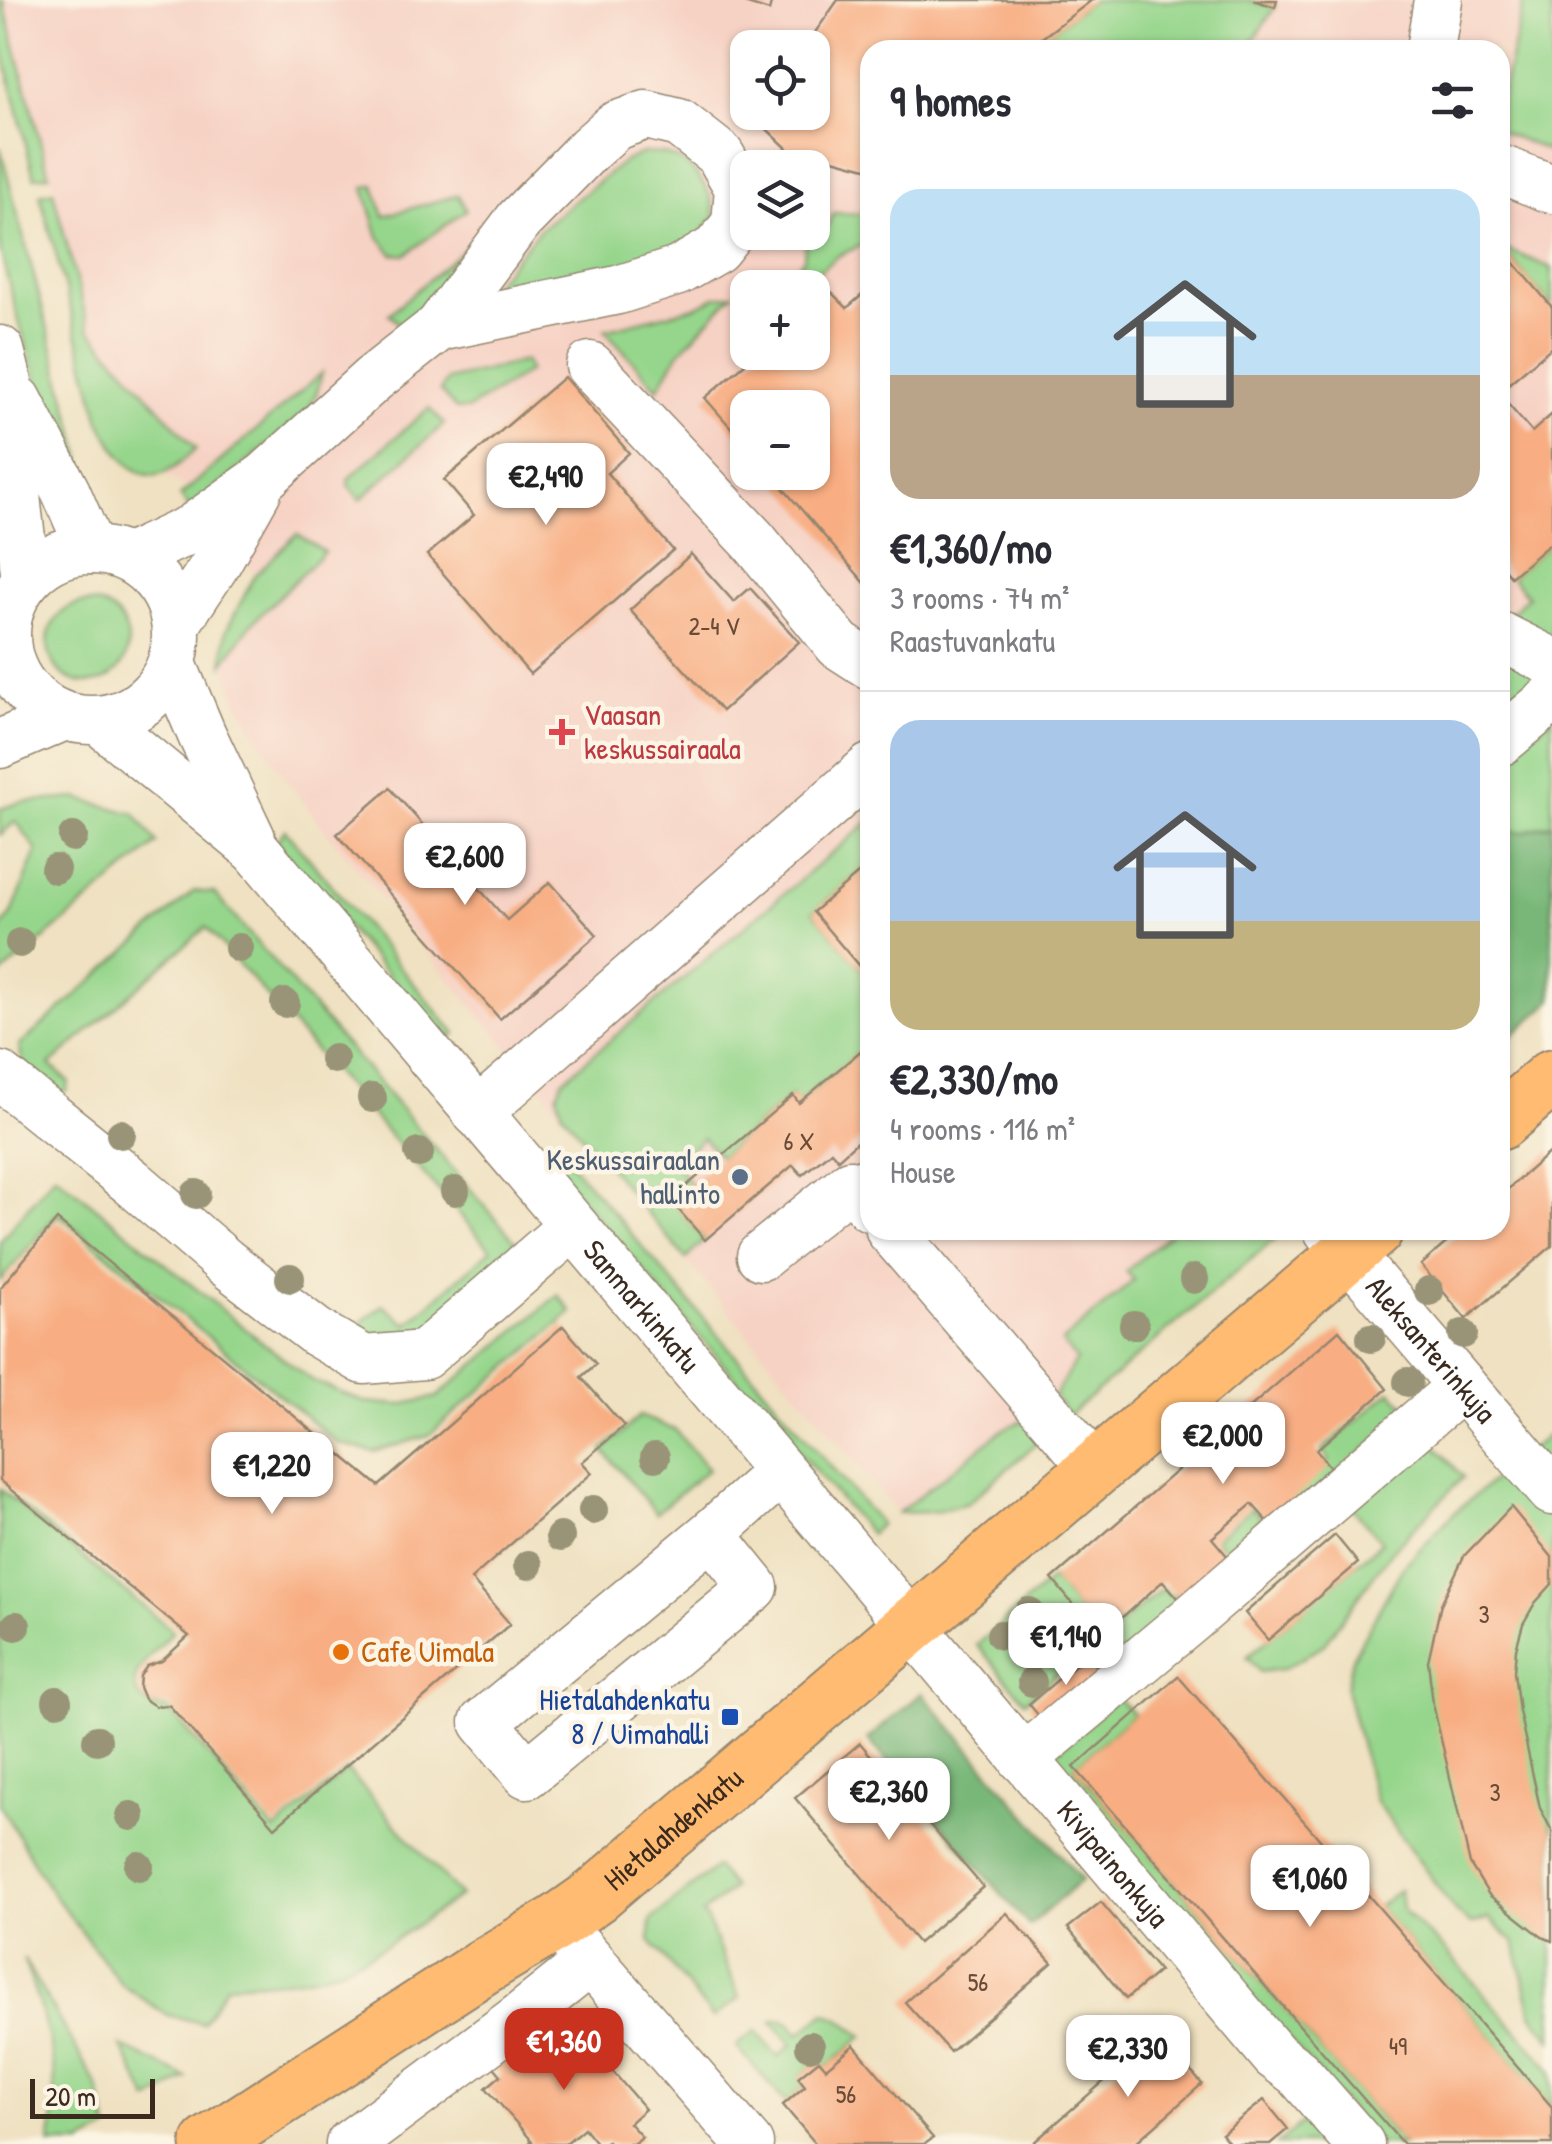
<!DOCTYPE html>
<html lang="en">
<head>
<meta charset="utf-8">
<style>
	body { margin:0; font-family:"Patrick Hand",sans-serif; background:#f7f7f7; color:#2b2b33; height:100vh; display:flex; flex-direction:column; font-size:38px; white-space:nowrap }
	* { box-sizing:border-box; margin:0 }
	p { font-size:32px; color:#7c7c81 }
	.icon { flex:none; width:55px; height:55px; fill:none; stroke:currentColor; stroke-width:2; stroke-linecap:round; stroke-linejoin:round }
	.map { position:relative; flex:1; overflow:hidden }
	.details { position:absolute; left:860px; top:40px; width:650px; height:1200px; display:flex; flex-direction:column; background:#fff; border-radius:30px; box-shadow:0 2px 8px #0004 }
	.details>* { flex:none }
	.buttons { position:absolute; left:730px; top:30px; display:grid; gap:20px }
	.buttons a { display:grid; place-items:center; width:100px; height:100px; border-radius:20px; background:#fff; box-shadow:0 2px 8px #0004; font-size:50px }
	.scale { position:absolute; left:30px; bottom:25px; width:125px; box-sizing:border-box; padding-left:10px; border:5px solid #3b2a1e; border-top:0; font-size:28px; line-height:35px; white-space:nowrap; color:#3b2a1e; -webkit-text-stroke:8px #fcf5e5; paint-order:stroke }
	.price { position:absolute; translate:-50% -85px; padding:0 22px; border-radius:20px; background:#fff; color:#222; font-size:32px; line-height:65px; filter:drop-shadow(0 2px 5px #0008) }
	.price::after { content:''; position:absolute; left:50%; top:60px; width:30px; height:22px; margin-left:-15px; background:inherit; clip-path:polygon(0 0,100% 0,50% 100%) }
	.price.current { background:#c8321e; color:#fff }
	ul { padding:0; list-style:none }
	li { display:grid; align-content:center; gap:20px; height:530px; padding:0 30px }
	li+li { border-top:2px solid #e1e1e2 }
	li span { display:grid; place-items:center; height:310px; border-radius:30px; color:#555 }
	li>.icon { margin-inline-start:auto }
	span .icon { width:180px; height:180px; fill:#fffc; stroke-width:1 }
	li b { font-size:42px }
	h2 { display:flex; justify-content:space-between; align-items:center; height:120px; padding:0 30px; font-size:42px }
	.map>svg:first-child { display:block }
</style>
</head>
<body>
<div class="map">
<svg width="1552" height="2144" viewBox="0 0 1552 2144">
	<rect width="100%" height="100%" fill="#fcf5e5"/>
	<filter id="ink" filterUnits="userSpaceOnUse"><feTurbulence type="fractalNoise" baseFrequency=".01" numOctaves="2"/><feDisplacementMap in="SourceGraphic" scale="20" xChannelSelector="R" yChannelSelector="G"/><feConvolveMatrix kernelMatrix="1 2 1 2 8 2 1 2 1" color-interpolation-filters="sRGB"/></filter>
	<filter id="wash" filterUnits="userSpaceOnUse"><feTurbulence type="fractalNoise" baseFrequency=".0048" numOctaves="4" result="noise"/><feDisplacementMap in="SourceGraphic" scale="40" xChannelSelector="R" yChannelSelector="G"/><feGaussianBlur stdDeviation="2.25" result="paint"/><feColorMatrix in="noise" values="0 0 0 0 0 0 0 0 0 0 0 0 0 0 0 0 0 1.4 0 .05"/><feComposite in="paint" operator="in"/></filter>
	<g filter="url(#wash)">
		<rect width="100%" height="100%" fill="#efe1c1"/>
		<!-- built -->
		<path fill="#f6d2c4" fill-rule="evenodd" d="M3 0H1552V1001L1500 1046V50H870V1230H1285L968 1503 932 1512 898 1513 321 826 272 760 238 704 223 664 226 631 255 574 187 488 122 448ZM748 48H812V112H748ZM748 168H812V232H748ZM748 288H812V352H748ZM748 408H812V472H748Z"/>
		<!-- green -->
		<g fill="#96d68c" stroke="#688055" stroke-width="2.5">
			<polygon points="0,0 3,0 49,175 34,177 0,39"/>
			<polygon points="1092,0 1249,0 1275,7 1247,50 1026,50"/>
			<polygon points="1524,0 1552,0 1552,153 1500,131 1500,103"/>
			<polygon points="0,147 82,459 71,475 52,428 20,325 0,250"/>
			<path d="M642 153C650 154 659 152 667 155 693 163 713 190 715 217L685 252 498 301 490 288 541 228 623 162Z"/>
			<polygon points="374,185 384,216 458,195 466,210 405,255 393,254 379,237 364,188"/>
			<path d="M53 191 89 329 196 449C188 456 180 465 170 470 137 491 112 446 100 421L40 194Z"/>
			<polygon points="834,213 870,214 870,242 839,255 799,287 778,287 804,259 806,233 812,232 813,227 826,228"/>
			<polygon points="483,233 451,281 401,326 389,314"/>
			<polygon points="1502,248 1552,268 1552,307"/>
			<polygon points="733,294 678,354 658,389 605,330 695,307 716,297"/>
			<polygon points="525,361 529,371 467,410 456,409 440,391 447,380"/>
			<polygon points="322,373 317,392 308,411 191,510 180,496"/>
			<polygon points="429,408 444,424 360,500 349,486 348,479"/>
			<polygon points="297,534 324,552 252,623 223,664 226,631 255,575"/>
			<polygon points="1552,542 1552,650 1503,620 1528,596 1511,577"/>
			<circle cx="88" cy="643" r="40"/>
			<polygon points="1500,650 1552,677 1500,725"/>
			<polygon points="1552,717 1552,824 1521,832 1500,829 1500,761"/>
			<polygon points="77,798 135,814 157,843 0,976 0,928 11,916 37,851 16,821 0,835 0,809 21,802"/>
			<polygon points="870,821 870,864 813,912 870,979 870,1043 799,1103 792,1095 720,1157 703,1138 674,1163 690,1183 671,1200 705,1240 686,1259 563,1113 557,1095 562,1081"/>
			<polygon points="285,830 456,1034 445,1042 275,843"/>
			<polygon points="194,891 214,893 516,1242 517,1255 415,1341 392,1348 359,1334 362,1322 383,1305 407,1324 491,1250 206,927 50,1065 69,1082 67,1091 57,1096 23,1063 19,1046"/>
			<polygon points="542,1154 567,1159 880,1524 870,1534"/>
			<polygon points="55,1174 258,1339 313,1381 364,1402 400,1405 437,1397 558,1295 572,1312 428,1436 374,1452 338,1443 58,1214 0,1281 0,1241"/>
			<polygon points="1174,1230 1285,1230 1068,1416 1054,1396 1076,1360 1062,1342 1134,1280 1126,1271"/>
			<polygon points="1391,1391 1410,1411 1121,1659 1103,1638 1163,1588 1171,1597 1225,1550 1216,1538 1252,1508 1261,1518 1329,1460 1322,1450"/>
			<polygon points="640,1416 675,1430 708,1469 656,1513 603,1450"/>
			<polygon points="1025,1420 1045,1436 968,1503 932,1512 898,1513 1005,1428"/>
			<polygon points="1552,1432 1552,2040 1532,2014 1515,1943 1489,1918 1471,1924 1454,1910 1375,1800 1346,1689 1352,1658 1403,1567 1455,1512"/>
			<polygon points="1428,1437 1463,1477 1391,1552 1323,1645 1283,1669 1260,1672 1247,1657 1382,1542 1351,1506"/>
			<path d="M0 1489 173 1631C164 1642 142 1661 137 1674 128 1696 150 1709 168 1709L275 1831 347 1770 460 1896C421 1921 381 1953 337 1969 302 1982 264 1981 227 1984L203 2023 167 2015 121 1984 48 1887 0 1805Z"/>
			<polygon points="1052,1579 1100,1637 1025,1701 977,1645"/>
			<polygon points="1117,1698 1134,1714 1074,1767 1403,2144 1380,2144 1046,1761"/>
			<polygon points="716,1867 733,1888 702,1914 707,1920 740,1998 713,2018 650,1940 651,1920"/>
			<polygon points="1399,1890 1404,1912 1444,1949 1552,2070 1552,2107 1378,1907"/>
			<path d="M23 1958 98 2087 109 2130 82 2144H50C64 2069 47 2027 23 1958Z"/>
			<path d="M825 2013 840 2019 863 2036 826 2068 819 2060 799 2077 805 2086 786 2103 736 2046 756 2031 778 2057 792 2044 772 2021C786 2016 791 2024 799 2034Z"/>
			<polygon points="121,2046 187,2078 149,2101"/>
			<polygon points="1316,2112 1342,2144 1277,2144"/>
		</g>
		<!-- forest -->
		<g fill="#78b778" stroke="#5a704b" stroke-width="2.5">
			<polygon points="1552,824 1552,1001 1500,1046 1500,829 1522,832"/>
			<polygon points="922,1693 1082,1880 1029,1926 868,1739"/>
		</g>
		<g id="blocks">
			<!-- building -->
			<g fill="#f8ad82">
				<polygon points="735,0 772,0 769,11"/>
				<polygon points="838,0 1092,0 1026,50 870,50 870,169 815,154 790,151 754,117 757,112 812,112 812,48 804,48"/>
				<polygon points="1253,0 1277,0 1275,7"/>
				<polygon points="1500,246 1552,307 1552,347 1500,391"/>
				<polygon points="870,288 870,589 769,472 812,472 812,408 748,408 748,447 705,398 759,352 812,352 812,308 831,292 847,308"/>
				<polygon points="564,377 629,453 607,473 673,550 530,674 427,555 474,515 444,480"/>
				<polygon points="1500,395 1532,432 1552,414 1552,542 1511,577 1500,564"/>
				<polygon points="691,554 734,602 750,588 799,642 722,711 630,610"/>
				<polygon points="390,788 507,920 550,882 597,935 500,1019 337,834"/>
				<polygon points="870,864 870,979 813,912"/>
				<polygon points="870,1043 870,1130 838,1159 831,1151 802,1175 793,1165 705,1240 670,1200 793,1095 799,1103"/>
				<polygon points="1552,1150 1552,1246 1466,1319 1421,1265 1461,1230 1500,1230 1500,1196"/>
				<polygon points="57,1220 379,1486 563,1326 596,1364 581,1377 624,1426 582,1462 592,1473 471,1579 510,1624 275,1827 169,1705 155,1706 144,1699 139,1687 140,1676 147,1666 162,1661 189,1636 0,1481 0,1288"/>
				<polygon points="1339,1330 1387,1389 1316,1450 1330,1467 1268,1522 1252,1504 1212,1538 1228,1557 1179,1599 1163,1581 1100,1637 1052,1579"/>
				<polygon points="1511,1507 1552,1557 1552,1584 1535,1603 1523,1624 1516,1649 1514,1672 1519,1711 1540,1808 1552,1831 1552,1941 1542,1937 1489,1895 1470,1864 1433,1704 1428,1661 1441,1604 1464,1556"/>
				<polygon points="1335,1535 1358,1563 1268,1640 1245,1613"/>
				<polygon points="1087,1655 1103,1673 1044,1722 1029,1704"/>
				<polygon points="1178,1676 1552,2107 1552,2144 1403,2144 1074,1767"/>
				<polygon points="860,1743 983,1887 918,1943 795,1798"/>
				<polygon points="1101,1902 1159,1971 1126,1999 1068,1928"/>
				<polygon points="1007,1913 1052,1963 950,2052 905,2002"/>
				<polygon points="578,2031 645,2109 629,2123 642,2137 633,2144 610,2144 607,2141 603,2144 597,2144 584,2128 565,2144 528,2144 532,2141 486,2088 501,2075 490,2062 517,2039 528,2052 548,2035 559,2048"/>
				<polygon points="1158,2034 1202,2084 1134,2144 1032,2144"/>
				<polygon points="854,2045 933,2138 925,2144 816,2144 783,2105 805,2086 798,2077 819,2060 826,2068"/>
				<polygon points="1264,2100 1288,2129 1270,2144 1230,2144 1222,2134"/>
			</g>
		</g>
	</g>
	<g filter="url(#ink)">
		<use href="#blocks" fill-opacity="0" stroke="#958670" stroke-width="2.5"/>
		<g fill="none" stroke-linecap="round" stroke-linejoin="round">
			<defs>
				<g id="minor">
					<polyline points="1430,50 1438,0"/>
					<polyline points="1500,169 1552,189"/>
					<polyline points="0,350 8,382 17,505 26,580"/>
					<polyline points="590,366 753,540 839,645 870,665"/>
					<polyline points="18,400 66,492 91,550"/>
					<circle cx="91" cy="635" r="85"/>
					<polyline points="129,558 191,529 266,476 373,379 439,327 519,220 589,149 615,126 646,115 679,123 720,155 739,188 736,224 716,249 678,271 618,290 439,327"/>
					<polyline points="176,624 217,562 257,491"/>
					<polyline points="1500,636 1552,662"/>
					<polyline points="172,664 202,735 251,838"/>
					<path id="s1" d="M100 721 256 850 1275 2056 1298 2073 1360 2144"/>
					<polyline points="1500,742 1552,698"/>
					<polyline points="0,744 62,717"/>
					<polyline points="0,1076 132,1182 225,1262 316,1332 364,1360 424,1355 573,1226"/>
					<polyline points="477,1113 870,768"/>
					<polyline points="890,1230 1095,1468"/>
					<path id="s2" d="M1328 1230 1552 1491"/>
					<polyline points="761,1256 850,1184 870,1207"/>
					<polyline points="711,1534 754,1587 527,1774 484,1722 711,1534 780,1472"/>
					<polyline points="1023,1759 1190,1620 1462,1386"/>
					<polyline points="571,1938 749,2144"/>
					<polyline points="350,2144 518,2019 591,1961"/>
				</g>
				<g id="major">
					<polyline points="1500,1122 1552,1077"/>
					<path id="s3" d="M209 2144 481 1968 558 1922 595 1896 1375 1230"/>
				</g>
			</defs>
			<!-- minor casing -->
			<use href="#minor" stroke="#958670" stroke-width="51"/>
			<!-- major casing -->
			<use href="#major" stroke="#958670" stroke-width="59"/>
			<!-- minor -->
			<use href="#minor" stroke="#fff" stroke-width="48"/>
			<!-- major -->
			<use href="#major" stroke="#ffbb71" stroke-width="55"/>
		</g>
		<!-- trees -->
		<g fill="#999477">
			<circle cx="73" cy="837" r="15"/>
			<circle cx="55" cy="869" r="15"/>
			<circle cx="20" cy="943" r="15"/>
			<circle cx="239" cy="948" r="15"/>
			<circle cx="285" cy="1003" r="15"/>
			<circle cx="334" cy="1059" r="15"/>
			<circle cx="372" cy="1098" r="15"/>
			<circle cx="121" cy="1134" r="15"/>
			<circle cx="419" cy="1153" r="15"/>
			<circle cx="455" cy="1191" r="15"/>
			<circle cx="196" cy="1194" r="15"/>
			<circle cx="290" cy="1278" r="15"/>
			<circle cx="1194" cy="1279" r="15"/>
			<circle cx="1429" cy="1291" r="15"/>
			<circle cx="1134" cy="1325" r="15"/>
			<circle cx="1463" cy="1334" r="15"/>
			<circle cx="1371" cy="1338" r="15"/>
			<circle cx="1408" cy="1382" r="15"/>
			<circle cx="655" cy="1457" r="15"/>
			<circle cx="593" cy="1510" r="15"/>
			<circle cx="560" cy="1537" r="15"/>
			<circle cx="528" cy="1565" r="15"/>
			<circle cx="1029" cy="1612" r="15"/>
			<circle cx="16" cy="1626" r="15"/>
			<circle cx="1001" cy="1635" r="15"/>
			<circle cx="1032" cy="1682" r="15"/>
			<circle cx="57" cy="1701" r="15"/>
			<circle cx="97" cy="1740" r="15"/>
			<circle cx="131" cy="1816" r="15"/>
			<circle cx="139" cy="1866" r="15"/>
			<circle cx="810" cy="2046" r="15"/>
		</g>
	</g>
	<!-- markers -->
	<path fill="#e0444e" stroke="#fcf5e5" stroke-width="4" d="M557 717h10v10h10v10h-10v10h-10v-10h-10v-10h10z"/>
	<circle fill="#5c6f8a" stroke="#fcf5e5" stroke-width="4" cx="740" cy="1177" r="10"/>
	<circle fill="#e8710a" stroke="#fcf5e5" stroke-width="4" cx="341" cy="1652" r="10"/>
	<rect fill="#1a4fb4" stroke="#fcf5e5" stroke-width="4" x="720" y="1707" width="20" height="20" rx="5"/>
	<g text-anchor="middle" stroke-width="9" stroke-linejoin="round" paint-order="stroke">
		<!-- number labels -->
		<g font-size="25" fill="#6a4b37">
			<text x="714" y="635">2-4 V</text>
			<text x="799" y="1150">6 X</text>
			<text x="1484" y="1623">3</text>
			<text x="1495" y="1801">3</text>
			<text x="978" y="1991">56</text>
			<text x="1398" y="2055">49</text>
			<text x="846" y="2103">56</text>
		</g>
		<!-- health labels -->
		<g font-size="30" fill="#be3a42" stroke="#fcf5e5" text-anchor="start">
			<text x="584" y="725">Vaasan<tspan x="584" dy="34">keskussairaala</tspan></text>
		</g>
		<!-- service labels -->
		<g font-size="30" fill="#4e5e75" stroke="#fcf5e5" text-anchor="end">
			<text x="720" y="1170">Keskussairaalan<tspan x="720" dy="34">hallinto</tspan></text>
		</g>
		<!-- street labels -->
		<g font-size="30" fill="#3b2a1e" stroke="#fcf5e5">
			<text dy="10" stroke="none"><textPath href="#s1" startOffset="800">Sanmarkinkatu</textPath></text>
			<text dy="10" stroke="none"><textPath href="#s2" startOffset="158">Aleksanterinkuja</textPath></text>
			<text dy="10" stroke="none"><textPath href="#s3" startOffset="562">Hietalahdenkatu</textPath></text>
			<text dy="10" stroke="none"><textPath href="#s1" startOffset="1530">Kivipainonkuja</textPath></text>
		</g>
		<!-- food labels -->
		<g font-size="30" fill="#c56008" stroke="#fcf5e5" text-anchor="start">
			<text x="361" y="1662">Cafe Uimala</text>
		</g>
		<!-- transit labels -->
		<g font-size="30" fill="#164399" stroke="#fcf5e5" text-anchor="end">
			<text x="710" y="1710">Hietalahdenkatu<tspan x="710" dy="34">8 / Uimahalli</tspan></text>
		</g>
	</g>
</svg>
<div class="buttons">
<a><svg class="icon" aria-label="locate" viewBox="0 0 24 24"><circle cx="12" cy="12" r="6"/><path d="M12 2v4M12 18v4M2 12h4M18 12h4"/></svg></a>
<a><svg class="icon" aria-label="layers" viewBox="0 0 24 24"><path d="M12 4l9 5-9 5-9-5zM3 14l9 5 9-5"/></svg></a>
<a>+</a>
<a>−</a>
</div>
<div class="scale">20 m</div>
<b class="price" style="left:546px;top:528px">€2,490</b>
<b class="price" style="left:465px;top:908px">€2,600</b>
<b class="price" style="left:1223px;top:1487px">€2,000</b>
<b class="price" style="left:272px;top:1517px">€1,220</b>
<b class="price" style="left:1066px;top:1688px">€1,140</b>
<b class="price" style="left:889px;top:1843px">€2,360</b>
<b class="price" style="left:1310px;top:1930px">€1,060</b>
<b class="price current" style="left:564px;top:2093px">€1,360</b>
<b class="price" style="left:1128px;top:2100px">€2,330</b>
<section class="details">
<h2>9 homes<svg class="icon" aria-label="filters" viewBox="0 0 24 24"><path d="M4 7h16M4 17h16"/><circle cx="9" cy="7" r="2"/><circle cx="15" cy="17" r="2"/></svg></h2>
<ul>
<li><span style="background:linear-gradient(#bfe0f5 60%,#b9a48a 0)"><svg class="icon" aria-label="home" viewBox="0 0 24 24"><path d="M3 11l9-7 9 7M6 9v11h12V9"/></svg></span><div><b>€1,360/mo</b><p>3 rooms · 74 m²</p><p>Raastuvankatu</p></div></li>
<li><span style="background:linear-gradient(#a9c7e8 65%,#c2b280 0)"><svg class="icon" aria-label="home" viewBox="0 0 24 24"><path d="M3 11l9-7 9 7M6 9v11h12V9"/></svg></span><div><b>€2,330/mo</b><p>4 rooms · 116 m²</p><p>House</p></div></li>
</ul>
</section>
</div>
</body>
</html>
